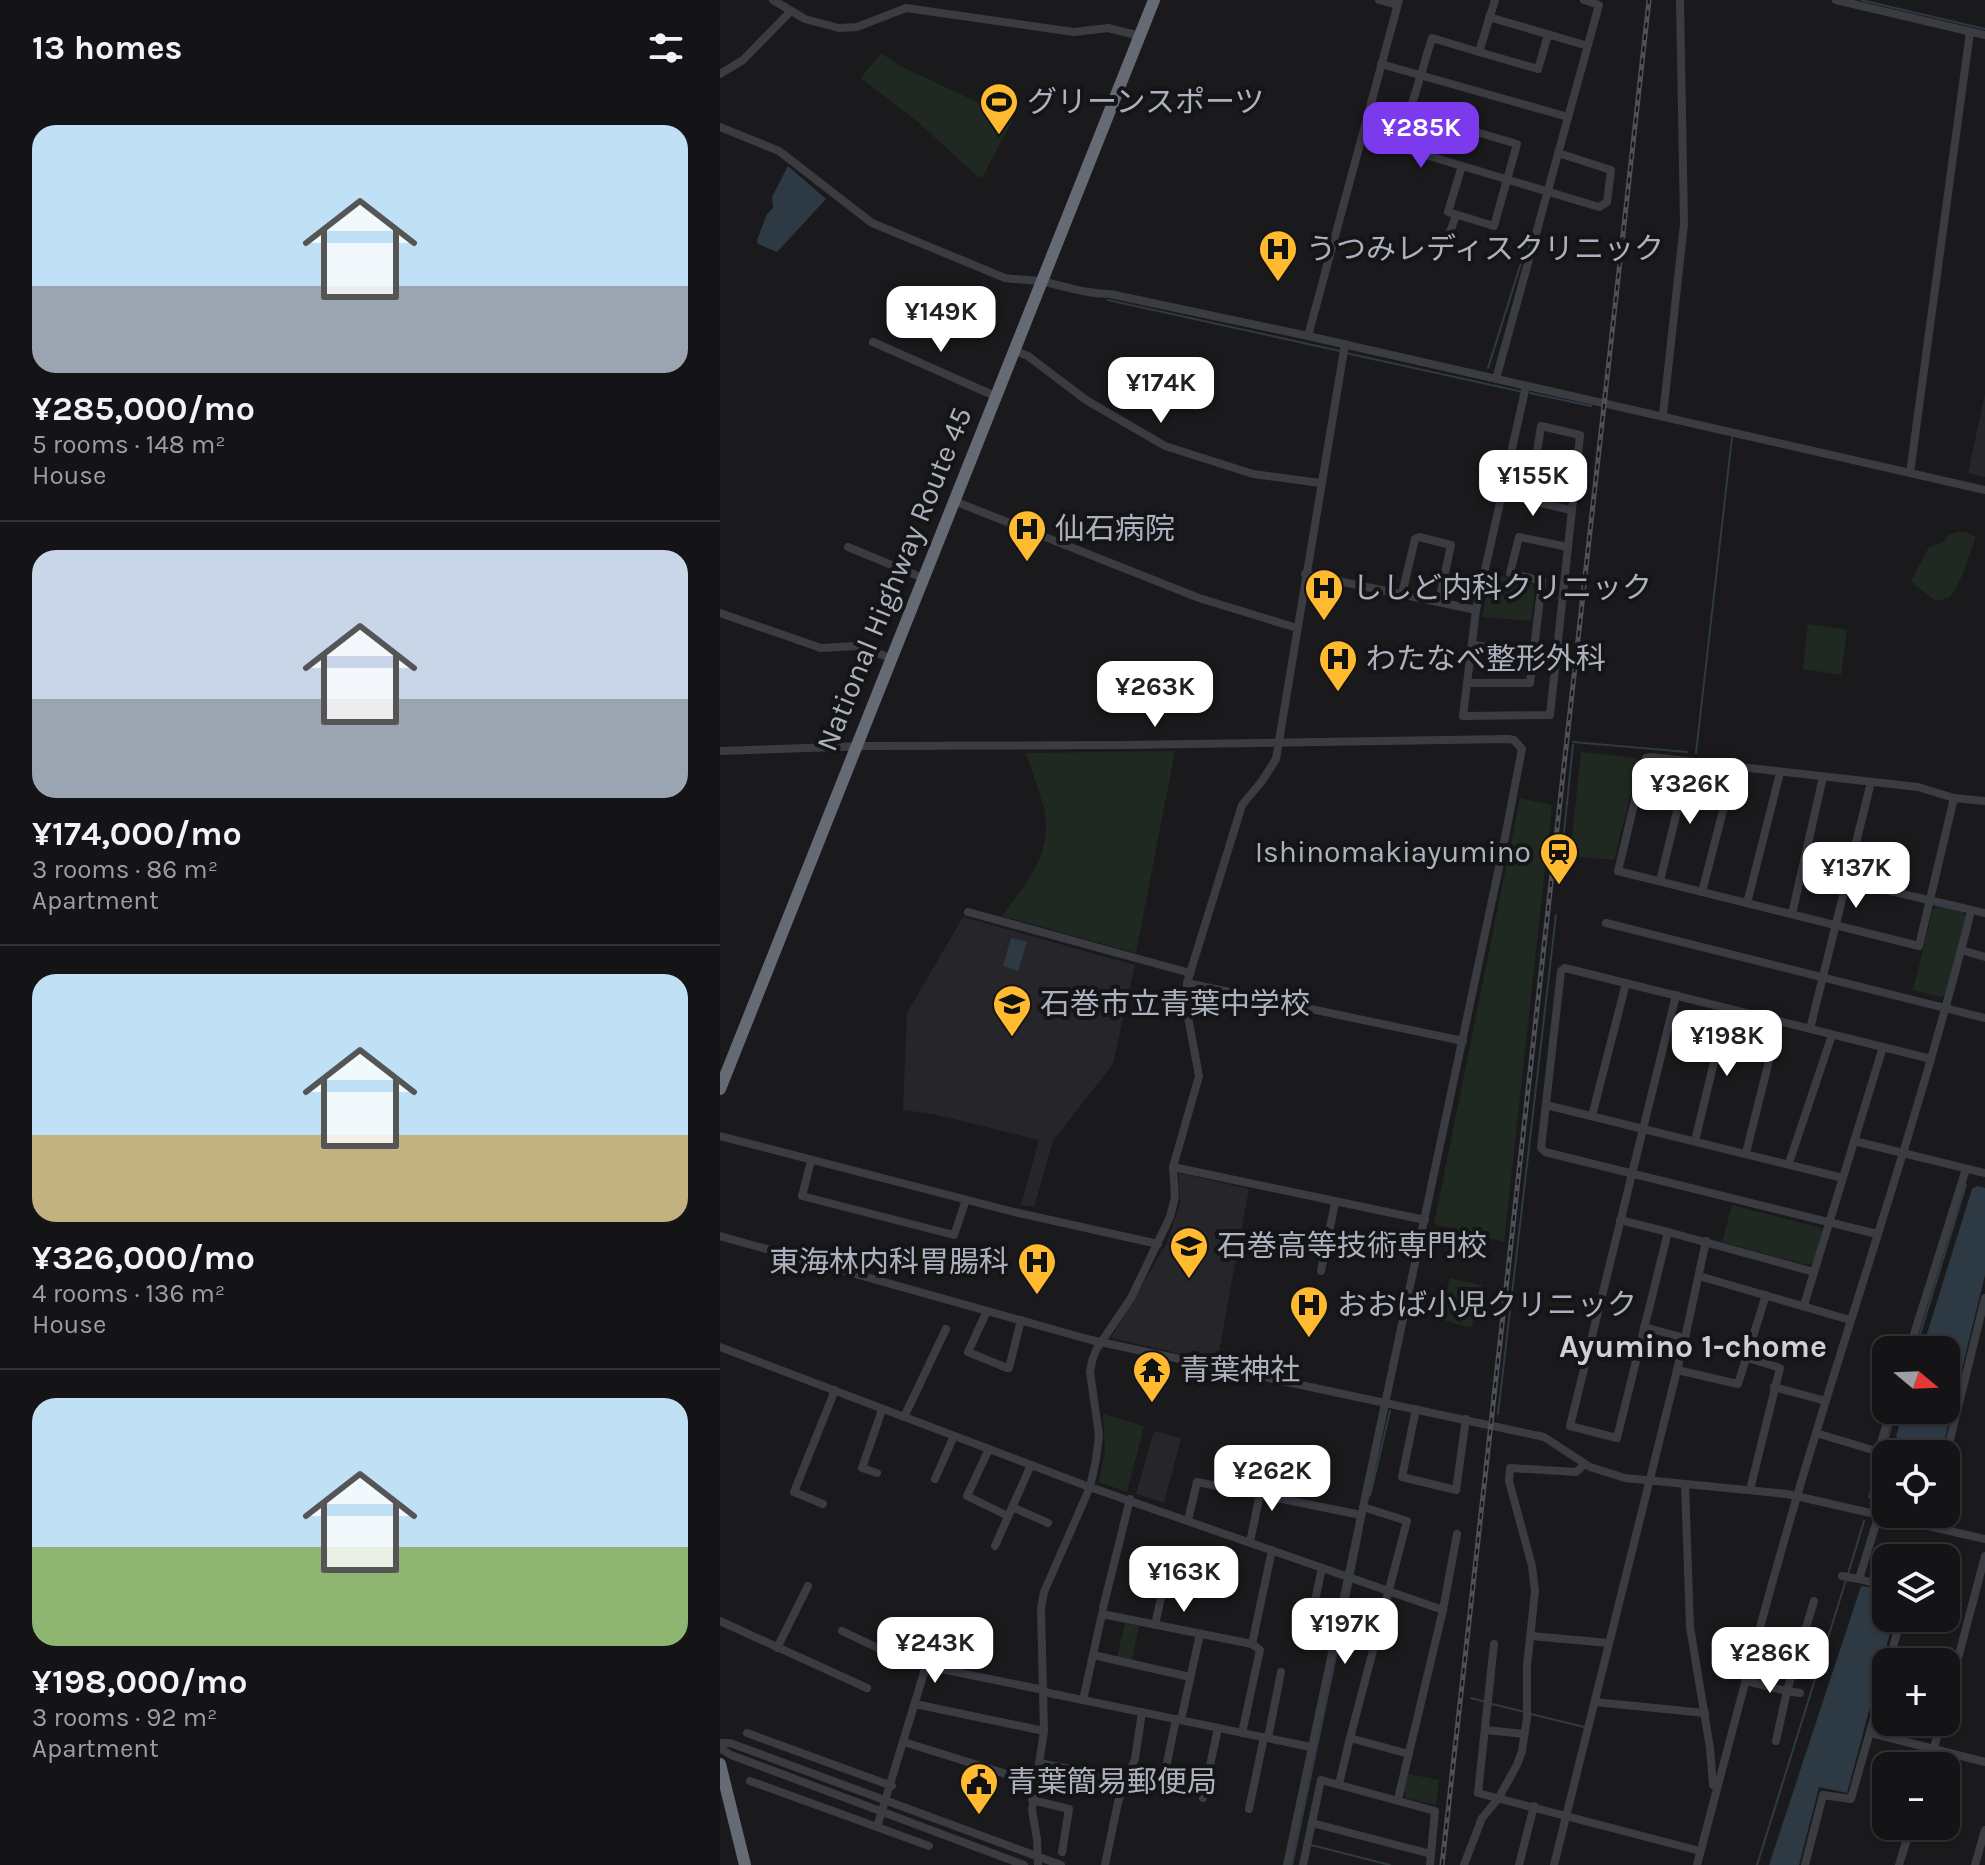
<!DOCTYPE html>
<html lang="en">
<head>
<meta charset="utf-8">
<style>
	body { margin:0; font-family:Karla,"Noto Sans JP",sans-serif; background:#212123; color:#f1f3f6; height:100vh; display:flex; flex-direction:column; font-size:30px; white-space:nowrap }
	* { box-sizing:border-box; margin:0 }
	p { font-size:26px; color:#9d9ea1 }
	.icon { flex:none; width:44px; height:44px; fill:none; stroke:currentColor; stroke-width:2; stroke-linecap:round; stroke-linejoin:round }
	.map { position:relative; flex:1; overflow:hidden }
	.panel { display:flex; flex-direction:column; background:#141416; width:720px }
	.panel>* { flex:none }
	.needle { width:52px; rotate:109deg }
	.fabs { position:absolute; left:1152px; top:1336px; display:grid; gap:16px }
	.fabs a { display:grid; place-items:center; width:88px; height:88px; border-radius:16px; background:#141416; box-shadow:0 2px 6px #0004,0 0 0 2px #333335; font-size:40px }
	.price { position:absolute; translate:-50% -68px; padding:0 18px; border-radius:16px; background:#fff; color:#222; font-size:26px; line-height:52px; filter:drop-shadow(0 2px 4px #0008) }
	.price::after { content:''; position:absolute; left:50%; top:48px; width:24px; height:18px; margin-left:-12px; background:inherit; clip-path:polygon(0 0,100% 0,50% 100%) }
	.price.on { background:#7c3aed; color:#fff }
	ul { padding:0; list-style:none }
	li { display:grid; align-content:center; gap:16px; height:424px; padding:0 32px }
	li+li { border-top:2px solid #333335 }
	li span { display:grid; place-items:center; height:248px; border-radius:24px; color:#555 }
	li>.icon { margin-inline-start:auto }
	span .icon { width:144px; height:144px; fill:#fffc; stroke-width:1 }
	li b { font-size:34px }
	h2 { display:flex; justify-content:space-between; align-items:center; height:96px; padding:0 32px; font-size:34px }
	main { display:flex; flex:1; min-height:0 }
	.map>svg:first-child { display:block }
</style>
</head>
<body>
<main>
<section class="panel">
<h2>13 homes<svg class="icon" aria-label="filters" viewBox="0 0 24 24"><path d="M4 7h16M4 17h16"/><circle cx="9" cy="7" r="2"/><circle cx="15" cy="17" r="2"/></svg></h2>
<ul>
<li><span style="background:linear-gradient(#bfe0f5 65%,#9aa5b1 0)"><svg class="icon" aria-label="home" viewBox="0 0 24 24"><path d="M3 11l9-7 9 7M6 9v11h12V9"/></svg></span><div><b>¥285,000/mo</b><p>5 rooms · 148 m²</p><p>House</p></div></li>
<li><span style="background:linear-gradient(#c9d6e8 60%,#9aa5b1 0)"><svg class="icon" aria-label="home" viewBox="0 0 24 24"><path d="M3 11l9-7 9 7M6 9v11h12V9"/></svg></span><div><b>¥174,000/mo</b><p>3 rooms · 86 m²</p><p>Apartment</p></div></li>
<li><span style="background:linear-gradient(#bfe0f5 65%,#c2b280 0)"><svg class="icon" aria-label="home" viewBox="0 0 24 24"><path d="M3 11l9-7 9 7M6 9v11h12V9"/></svg></span><div><b>¥326,000/mo</b><p>4 rooms · 136 m²</p><p>House</p></div></li>
<li><span style="background:linear-gradient(#bfe0f5 60%,#8fb573 0)"><svg class="icon" aria-label="home" viewBox="0 0 24 24"><path d="M3 11l9-7 9 7M6 9v11h12V9"/></svg></span><div><b>¥198,000/mo</b><p>3 rooms · 92 m²</p><p>Apartment</p></div></li>
</ul>
</section>
<div class="map">
<svg width="1265" height="1865" viewBox="0 0 1265 1865">
	<rect width="100%" height="100%" fill="#1a1a1d"/>
	<!-- built -->
	<g fill="#26262a">
		<polygon points="1265,394 1265,477 1248,473"/>
		<polygon points="243,917 415,965 393,1064 333,1141 314,1207 301,1205 319,1140 213,1114 183,1110 187,1013"/>
		<polygon points="459,1173 529,1189 497,1362 391,1338 447,1243 460,1203"/>
		<polygon points="434,1431 461,1438 444,1503 416,1494"/>
	</g>
	<!-- green -->
	<g fill="#1f2921">
		<polygon points="161,53 180,66 293,119 262,178 256,175 198,122 141,78"/>
		<path d="M1237 532H1245L1256 537C1250 551 1240 590 1228 598 1225 599 1217 600 1215 601L1191 581 1209 547 1222 543 1230 534Z"/>
		<polygon points="778,575 812,584 815,589 811,621 762,617 769,585 775,586"/>
		<polygon points="1088,624 1127,630 1121,675 1083,669"/>
		<path d="M455 751 416 953 282 916C307 882 331 857 325 811L306 753Z"/>
		<polygon points="861,752 916,758 919,762 894,860 850,856"/>
		<polygon points="800,798 832,805 784,1242 714,1224"/>
		<polygon points="1218,906 1242,912 1246,917 1227,994 1221,997 1193,990 1213,909"/>
		<polygon points="1012,1205 1100,1228 1102,1232 1093,1264 1088,1265 1002,1242"/>
		<polygon points="730,1278 762,1285 751,1328 719,1319"/>
		<polygon points="383,1414 424,1426 407,1492 379,1482 385,1450"/>
		<polygon points="405,1623 419,1626 412,1660 397,1657"/>
		<polygon points="688,1774 719,1780 716,1805 686,1798 684,1791"/>
	</g>
	<!-- water -->
	<g fill="#2e3a43">
		<polygon points="68,166 106,199 57,252 38,244 37,240 47,214 53,208 52,197"/>
		<polygon points="291,938 307,942 298,971 283,966"/>
		<polygon points="1257,1186 1265,1188 1265,1275 1221,1454 1187,1454 1176,1436 1184,1410 1226,1410 1226,1350 1202,1350 1252,1189"/>
		<polygon points="1141,1586 1166,1590 1166,1618 1174,1618 1127,1793 1099,1787 1079,1865 1049,1865"/>
	</g>
	<g fill="none" stroke-linecap="round" stroke-linejoin="round">
		<!-- stream -->
		<g stroke="#2e3a43" stroke-width="2">
			<polyline points="1141,0 1265,29"/>
			<polyline points="388,300 620,351"/>
			<polyline points="626,353 803,392"/>
			<polyline points="768,368 802,260"/>
			<polyline points="810,393 871,406"/>
			<polyline points="853,742 967,752"/>
			<polyline points="976,753 1012,437"/>
			<polyline points="840,871 853,745"/>
			<polyline points="1195,1350 1246,1185"/>
			<polyline points="778,1414 836,915"/>
			<polyline points="1165,1447 1176,1410"/>
			<polyline points="650,1496 670,1411"/>
			<polyline points="1149,1497 1161,1460"/>
			<polyline points="633,1574 642,1529"/>
			<polyline points="1128,1574 1144,1521"/>
			<polyline points="751,1698 766,1702"/>
			<polyline points="772,1704 805,1712"/>
			<polyline points="811,1714 864,1727"/>
			<polyline points="591,1845 670,1865"/>
			<polyline points="572,1865 632,1580"/>
			<polyline points="1037,1865 1126,1580"/>
		</g>
		<!-- minor -->
		<g stroke="#3b3c42" stroke-width="8">
			<polyline points="53,0 85,19 119,28 137,27 186,8 354,32 388,28 420,36"/>
			<polyline points="659,0 677,5"/>
			<polyline points="775,0 759,52 712,38 679,147 879,207 887,202 891,170 838,153"/>
			<polyline points="1116,0 1265,35"/>
			<polyline points="769,17 868,46"/>
			<polyline points="759,52 818,69 828,35"/>
			<polyline points="661,64 848,117"/>
			<polyline points="0,74 23,60 70,12"/>
			<polyline points="689,112 797,144 774,226 728,212 742,166"/>
			<path d="M0 127 59 151 152 223 285 278C298 280 312 279 325 282 347 287 367 294 390 294L588 336 1265 490"/>
			<polyline points="729,235 736,215"/>
			<polyline points="588,336 679,0"/>
			<polyline points="153,342 275,396"/>
			<polyline points="293,350 308,356 366,400 445,446 533,474 600,483"/>
			<polyline points="776,379 879,5 864,0"/>
			<polyline points="806,386 756,610 743,716 830,715 860,435 821,426 815,465 854,474"/>
			<polyline points="943,415 964,224 960,0"/>
			<polyline points="1190,473 1250,32"/>
			<polyline points="782,494 851,510"/>
			<polyline points="234,501 479,598 577,628"/>
			<polyline points="128,547 203,578"/>
			<polyline points="585,574 756,610"/>
			<polyline points="682,594 695,539 699,537 731,545 719,601"/>
			<polyline points="0,613 101,648 136,646 171,658"/>
			<polyline points="752,645 813,651"/>
			<polyline points="747,683 810,683 822,581 790,573 799,537 848,547"/>
			<polyline points="0,751 147,746 407,745 788,739 794,740 802,749 781,858 567,1865"/>
			<polyline points="1234,798 1199,946 898,871 924,763 926,758 931,757 1198,787 1234,798 1265,801"/>
			<polyline points="940,881 969,762"/>
			<polyline points="1127,881 1265,913"/>
			<polyline points="982,892 1014,768"/>
			<polyline points="1027,903 1060,773"/>
			<polyline points="248,912 470,973"/>
			<polyline points="1072,914 1103,777"/>
			<polyline points="886,923 1265,1018"/>
			<polyline points="1241,950 1265,957"/>
			<polyline points="467,983 743,1041"/>
			<polyline points="1090,1029 1151,782"/>
			<polyline points="826,1105 1123,1178"/>
			<polyline points="872,1116 906,983"/>
			<polyline points="0,1136 294,1212 438,1244"/>
			<polyline points="975,1141 1007,1008"/>
			<polyline points="1134,1141 1265,1173"/>
			<polyline points="1026,1153 1059,1021"/>
			<polyline points="91,1161 82,1196 234,1235 246,1200"/>
			<polyline points="1069,1163 1112,1035"/>
			<polyline points="453,1167 705,1220"/>
			<polyline points="900,1220 948,1232 897,1438 850,1426 956,995"/>
			<polyline points="948,1232 1094,1272"/>
			<polyline points="1157,1234 825,1152 821,1148 841,971 845,968 1211,1059"/>
			<polyline points="0,1236 371,1340 824,1437 870,1467 905,1478 1067,1494 1265,1539"/>
			<polyline points="601,1271 615,1203"/>
			<polyline points="979,1276 1130,1320"/>
			<polyline points="1084,1305 1163,1047"/>
			<polyline points="267,1311 248,1352 287,1368 289,1368 301,1320"/>
			<polyline points="924,1327 965,1338"/>
			<polyline points="0,1347 364,1485 723,1610 737,1534"/>
			<polyline points="1189,1350 1246,1169"/>
			<polyline points="1028,1358 1060,1368 1030,1490"/>
			<polyline points="957,1370 1018,1384 1046,1295"/>
			<polyline points="1054,1387 1106,1401"/>
			<polyline points="696,1409 682,1477 736,1490 746,1419"/>
			<polyline points="184,1417 226,1329"/>
			<polyline points="1096,1433 1166,1454"/>
			<polyline points="269,1449 247,1496 288,1516"/>
			<polyline points="1158,1452 1171,1410"/>
			<polyline points="1226,1456 1265,1298"/>
			<polyline points="157,1473 142,1468 162,1410"/>
			<polyline points="215,1479 234,1436"/>
			<polyline points="965,1485 970,1627 990,1748 993,1785 997,1785"/>
			<polyline points="103,1504 74,1492 115,1390"/>
			<polyline points="292,1507 328,1523"/>
			<polyline points="1159,1514 1139,1579 1166,1586"/>
			<polyline points="468,1520 477,1482 641,1515"/>
			<polyline points="530,1542 540,1494"/>
			<polyline points="275,1546 311,1465"/>
			<polyline points="602,1568 588,1633 615,1638"/>
			<polyline points="1122,1576 1139,1579"/>
			<polyline points="383,1608 410,1499"/>
			<polyline points="0,1621 147,1688"/>
			<polyline points="435,1625 450,1556"/>
			<polyline points="122,1631 179,1658 206,1666 324,1690"/>
			<polyline points="811,1636 889,1643"/>
			<polyline points="532,1644 552,1550"/>
			<polyline points="774,1644 758,1793 980,1851"/>
			<polyline points="57,1648 88,1586"/>
			<polyline points="373,1655 470,1677"/>
			<polyline points="1169,1662 1181,1618"/>
			<polyline points="1026,1681 1067,1691 1094,1601"/>
			<polyline points="324,1692 591,1747"/>
			<polyline points="363,1700 382,1614 532,1644 540,1650 522,1733"/>
			<polyline points="875,1702 985,1713"/>
			<polyline points="195,1704 324,1731"/>
			<polyline points="1226,1704 1265,1556"/>
			<polyline points="461,1720 480,1634"/>
			<polyline points="766,1730 804,1734"/>
			<polyline points="27,1733 172,1786"/>
			<polyline points="1151,1733 1265,1762"/>
			<polyline points="548,1738 561,1672"/>
			<polyline points="630,1738 687,1521 643,1507"/>
			<polyline points="1056,1741 1067,1691 1080,1693"/>
			<polyline points="184,1742 315,1783"/>
			<polyline points="0,1743 10,1743 341,1865"/>
			<polyline points="0,1748 11,1755 304,1865"/>
			<polyline points="319,1763 442,1787 456,1719"/>
			<polyline points="1209,1766 1221,1722"/>
			<polyline points="30,1781 157,1827 206,1666"/>
			<polyline points="619,1784 630,1738 689,1754"/>
			<polyline points="483,1798 498,1728"/>
			<polyline points="678,1799 723,1610"/>
			<polyline points="312,1800 349,1809 342,1852"/>
			<polyline points="529,1809 544,1737"/>
			<polyline points="592,1823 711,1854"/>
			<polyline points="157,1827 209,1846"/>
			<polyline points="318,1865 317,1839 312,1810 324,1731 321,1608 324,1592 370,1487 376,1460 379,1435 370,1372 372,1361 376,1350 411,1298 450,1217 455,1197 453,1167 479,1076 466,1006 467,983 522,805 542,781 556,759 625,344"/>
			<polyline points="385,1865 398,1802 415,1759 422,1712"/>
			<polyline points="583,1865 601,1780 715,1811 710,1865"/>
			<polyline points="744,1865 762,1818 778,1799 797,1765 802,1751 807,1718 807,1666 815,1591 812,1566 789,1481 790,1468 856,1472 865,1464"/>
			<polyline points="799,1865 814,1806"/>
			<polyline points="834,1865 965,1338 986,1241"/>
			<path d="M977 1865C1015 1721 1052 1576 1096 1433 1149 1260 1207 1087 1251 911"/>
			<polyline points="1085,1865 1103,1795 1131,1799 1166,1675"/>
			<polyline points="1179,1865 1191,1826"/>
			<polyline points="1255,1865 1265,1830"/>
		</g>
		<!-- highway -->
		<g stroke="#666a74" stroke-width="12">
			<polyline points="0,1089 434,0"/>
			<polyline points="0,1764 25,1865"/>
		</g>
		<defs>
			<polyline id="rail" points="722,1865 929,0"/>
		</defs>
		<!-- rail casing -->
		<use href="#rail" stroke="#4e5058" stroke-width="5"/>
		<!-- rail -->
		<use href="#rail" stroke="#151518" stroke-width="2" stroke-dasharray="6" stroke-linecap="butt"/>
	</g>
	<!-- icons -->
	<defs>
		<symbol id="stadium-pin" viewBox="-11 -11 22 30"><path d="M0 17L-7.5 6A9.5 9.5 0 1 1 7.5 6Z" fill="#ffba30" stroke="#151518"/><path d="M0-5a6.5 5 0 1 0 0 10a6.5 5 0 1 0 0-10ZM-3.5-1.8h7v3.6h-7Z" fill="#111"/></symbol>
		<symbol id="hospital-pin" viewBox="-11 -11 22 30"><path d="M0 17L-7.5 6A9.5 9.5 0 1 1 7.5 6Z" fill="#ffba30" stroke="#151518"/><path d="M-5-5h3v3.5h4V-5h3V5h-3V1.5h-4V5h-3Z" fill="#111"/></symbol>
		<symbol id="station-pin" viewBox="-11 -11 22 30"><path d="M0 17L-7.5 6A9.5 9.5 0 1 1 7.5 6Z" fill="#ffba30" stroke="#151518"/><path d="M-3-6H3Q5-6 5-4V2Q5 4 3 4L4.5 6H3L1.5 4h-3L-3 6H-4.5L-3 4Q-5 4-5 2V-4Q-5-6-3-6ZM-3.5-4v3h7v-3ZM-3.5 1v1.5H-2V1ZM2 1v1.5H3.5V1Z" fill="#111"/></symbol>
		<symbol id="school-pin" viewBox="-11 -11 22 30"><path d="M0 17L-7.5 6A9.5 9.5 0 1 1 7.5 6Z" fill="#ffba30" stroke="#151518"/><path d="M0-5L7-2L0 1L-7-2ZM-4 1L0 2.5L4 1V4Q0 6-4 4Z" fill="#111"/></symbol>
		<symbol id="university-pin" viewBox="-11 -11 22 30"><path d="M0 17L-7.5 6A9.5 9.5 0 1 1 7.5 6Z" fill="#ffba30" stroke="#151518"/><path d="M0-5L7-2L0 1L-7-2ZM-4 1L0 2.5L4 1V4Q0 6-4 4Z" fill="#111"/></symbol>
		<symbol id="temple-pin" viewBox="-11 -11 22 30"><path d="M0 17L-7.5 6A9.5 9.5 0 1 1 7.5 6Z" fill="#ffba30" stroke="#151518"/><path d="M0-6L5-2H3V0L6.5 2.5H4V6H1.5V3h-3V6H-4V2.5H-6.5L-3 0V-2H-5Z" fill="#111"/></symbol>
		<symbol id="civic-pin" viewBox="-11 -11 22 30"><path d="M0 17L-7.5 6A9.5 9.5 0 1 1 7.5 6Z" fill="#ffba30" stroke="#151518"/><path d="M-.6-6.5H3V-4.5H.6V-3L4-1V1h2V6H-6V1h2V-1L-.6-3ZM-1.2 2.5V6h2.4V2.5Z" fill="#111"/></symbol>
	</defs>
	<g fill-rule="evenodd">
		<use href="#stadium-pin" x="257" y="80" width="44" height="60"/>
		<use href="#hospital-pin" x="536" y="227" width="44" height="60"/>
		<use href="#hospital-pin" x="285" y="507" width="44" height="60"/>
		<use href="#hospital-pin" x="582" y="566" width="44" height="60"/>
		<use href="#hospital-pin" x="596" y="637" width="44" height="60"/>
		<use href="#station-pin" x="817" y="830" width="44" height="60"/>
		<use href="#school-pin" x="270" y="982" width="44" height="60"/>
		<use href="#university-pin" x="447" y="1224" width="44" height="60"/>
		<use href="#hospital-pin" x="295" y="1240" width="44" height="60"/>
		<use href="#hospital-pin" x="567" y="1283" width="44" height="60"/>
		<use href="#temple-pin" x="410" y="1348" width="44" height="60"/>
		<use href="#civic-pin" x="237" y="1760" width="44" height="60"/>
	</g>
	<g text-anchor="middle" stroke-width="8" stroke-linejoin="round" paint-order="stroke">
		<!-- poi labels -->
		<g font-size="30" fill="#acb1be" stroke="#151518" text-anchor="start">
			<text x="307" y="112">グリーンスポーツ</text>
			<text x="586" y="259">うつみレディスクリニック</text>
			<text x="335" y="539">仙石病院</text>
			<text x="632" y="598">ししど内科クリニック</text>
			<text x="646" y="669">わたなべ整形外科</text>
			<text x="811" y="862" text-anchor="end">Ishinomakiayumino</text>
			<text x="320" y="1014">石巻市立青葉中学校</text>
			<text x="497" y="1256">石巻高等技術専門校</text>
			<text x="289" y="1272" text-anchor="end">東海林内科胃腸科</text>
			<text x="617" y="1315">おおば小児クリニック</text>
			<text x="460" y="1380">青葉神社</text>
			<text x="287" y="1792">青葉簡易郵便局</text>
		</g>
		<!-- street labels -->
		<g font-size="30" fill="#acb1be" stroke="#151518">
			<text transform="translate(174 579) rotate(-68)" y="10">National Highway Route 45</text>
		</g>
		<!-- neighbourhood labels -->
		<g font-size="32" font-weight="bold" fill="#cdd0d9" stroke="#151518">
			<text x="973" y="1357">Ayumino 1-chome</text>
		</g>
	</g>
</svg>
<div class="fabs">
<a><svg class="needle" viewBox="-14 -14 28 28"><path d="M0-13l5 13h-10z" fill="#e53935"/><path d="M0 13l5-13h-10z" fill="#9d9ea1"/></svg></a>
<a><svg class="icon" aria-label="locate" viewBox="0 0 24 24"><circle cx="12" cy="12" r="6"/><path d="M12 2v4M12 18v4M2 12h4M18 12h4"/></svg></a>
<a><svg class="icon" aria-label="layers" viewBox="0 0 24 24"><path d="M12 4l9 5-9 5-9-5zM3 14l9 5 9-5"/></svg></a>
<a>+</a>
<a>−</a>
</div>
<b class="price on" style="left:701px;top:170px">¥285K</b>
<b class="price" style="left:221px;top:354px">¥149K</b>
<b class="price" style="left:441px;top:425px">¥174K</b>
<b class="price" style="left:813px;top:518px">¥155K</b>
<b class="price" style="left:435px;top:729px">¥263K</b>
<b class="price" style="left:970px;top:826px">¥326K</b>
<b class="price" style="left:1136px;top:910px">¥137K</b>
<b class="price" style="left:1007px;top:1078px">¥198K</b>
<b class="price" style="left:552px;top:1513px">¥262K</b>
<b class="price" style="left:464px;top:1614px">¥163K</b>
<b class="price" style="left:625px;top:1666px">¥197K</b>
<b class="price" style="left:215px;top:1685px">¥243K</b>
<b class="price" style="left:1050px;top:1695px">¥286K</b>
</div>
</main>
</body>
</html>
